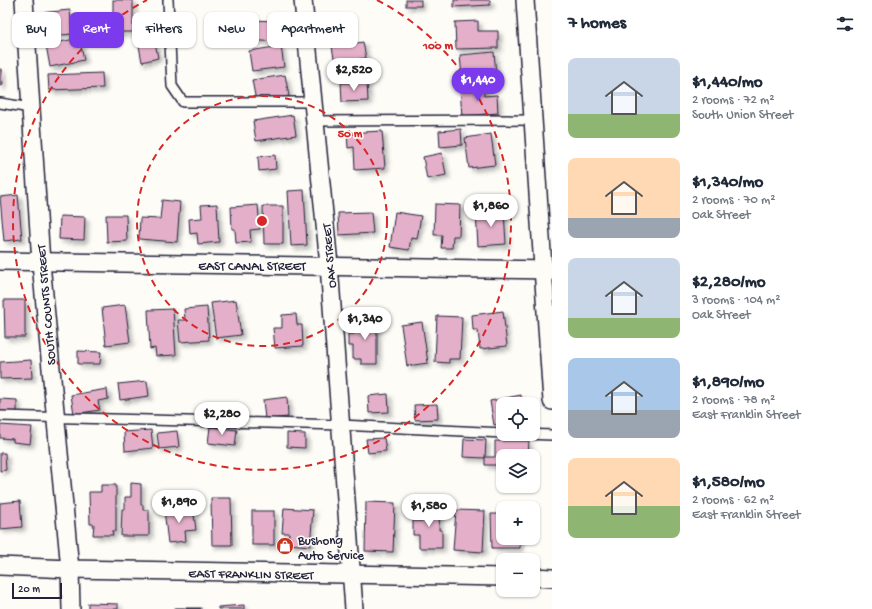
<!DOCTYPE html>
<html lang="en">
<head>
<meta charset="utf-8">
<style>
	body { margin:0; font-family:"Gochi Hand",sans-serif; background:#f2f2f3; color:#1f2937; height:100vh; display:flex; flex-direction:column; font-size:15px; white-space:nowrap }
	* { box-sizing:border-box; margin:0 }
	p { font-size:13px; color:#747a83 }
	.icon { flex:none; width:22px; height:22px; fill:none; stroke:currentColor; stroke-width:2; stroke-linecap:round; stroke-linejoin:round }
	.map { position:relative; flex:1; overflow:hidden }
	.drawer { display:flex; flex-direction:column; background:#fff; width:320px }
	.drawer>* { flex:none }
	.top-card { position:absolute; left:12px; top:12px; width:380px; height:36px; display:flex; gap:8px }
	.controls { position:absolute; left:496px; top:397px; display:grid; gap:8px }
	.controls a { display:grid; place-items:center; width:44px; height:44px; border-radius:8px; background:#fff; box-shadow:0 1px 3px #0004; font-size:20px }
	.scale { position:absolute; left:12px; bottom:10px; width:50px; box-sizing:border-box; padding-left:4px; border:2px solid #22223b; border-top:0; font-size:11px; line-height:14px; white-space:nowrap; color:#22223b; -webkit-text-stroke:3px #fdfcf7; paint-order:stroke }
	.price { position:absolute; translate:-50% -34px; padding:0 9px; border-radius:14px; background:#fff; color:#222; font-size:13px; line-height:26px; filter:drop-shadow(0 1px 2px #0008) }
	.price::after { content:''; position:absolute; left:50%; top:24px; width:12px; height:9px; margin-left:-6px; background:inherit; clip-path:polygon(0 0,100% 0,50% 100%) }
	.price.active { background:#7c3aed; color:#fff }
	ul { padding:0; list-style:none }
	li { display:flex; align-items:center; gap:12px; height:100px; padding:0 16px }
	li span { display:grid; place-items:center; flex:none; width:112px; height:80px; border-radius:8px; color:#555 }
	li>.icon { margin-inline-start:auto }
	span .icon { width:48px; height:48px; fill:#fffc; stroke-width:1 }
	li b { font-size:17px }
	h2 { display:flex; justify-content:space-between; align-items:center; height:48px; padding:0 16px; font-size:17px }
	.tag { padding:0 14px; border-radius:8px; background:#fff; box-shadow:0 1px 3px #0004; font-size:14px; line-height:36px }
	.tag.active { background:#7c3aed; color:#fff }
	main { display:flex; flex:1; min-height:0 }
	.map>svg:first-child { display:block }
</style>
</head>
<body>
<main>
<div class="map">
<svg width="552" height="609" viewBox="0 0 552 609">
	<defs>
		<filter id="shadow"><feDropShadow dx="3.5" dy="3.5" stdDeviation="2" flood-color="#0004"/></filter>
	</defs>
	<rect width="100%" height="100%" fill="#fdfcf7"/>
	<filter id="ink" filterUnits="userSpaceOnUse"><feTurbulence type="fractalNoise" baseFrequency=".025" numOctaves="2"/><feDisplacementMap in="SourceGraphic" scale="8" xChannelSelector="R" yChannelSelector="G"/><feConvolveMatrix kernelMatrix="1 2 1 2 8 2 1 2 1" color-interpolation-filters="sRGB"/></filter>
	<g filter="url(#ink)">
		<!-- building -->
		<g fill="#e4b0c9" stroke="#22223b" filter="url(#shadow)">
			<rect x="113" y="0" width="20" height="32"/>
			<rect x="406" y="0" width="15" height="6"/>
			<polygon points="454,0 490,0 490,5 454,7"/>
			<polygon points="70,10 72,34 41,37 39,13"/>
			<polygon points="250,20 278,21 277,42 248,40"/>
			<polygon points="478,21 478,31 498,31 498,48 456,49 455,22"/>
			<polygon points="79,38 84,60 50,67 46,45"/>
			<polygon points="155,42 158,58 142,62 139,46"/>
			<polygon points="363,42 366,58 335,63 332,47"/>
			<polygon points="281,46 284,67 252,71 249,51"/>
			<polygon points="494,52 496,74 462,77 460,55"/>
			<polygon points="0,69 2,69 3,85 0,86"/>
			<polygon points="102,73 103,88 49,90 48,75"/>
			<polygon points="285,75 289,96 256,101 252,80"/>
			<polygon points="367,82 368,101 342,102 341,83"/>
			<polygon points="484,88 484,96 497,95 498,113 462,116 460,89"/>
			<polygon points="293,115 296,135 256,141 253,121"/>
			<polygon points="461,129 462,145 440,147 439,131"/>
			<polygon points="382,131 385,168 355,170 354,147 348,148 347,133"/>
			<polygon points="491,134 495,165 469,168 465,138"/>
			<polygon points="442,153 446,175 427,179 423,157"/>
			<polygon points="275,155 276,169 259,171 258,157"/>
			<polygon points="304,190 307,245 291,246 288,191"/>
			<polygon points="18,195 22,239 4,241 0,197"/>
			<polygon points="162,200 180,202 177,242 139,239 140,218 160,219"/>
			<polygon points="217,204 219,242 198,244 197,233 190,234 189,219 202,218 201,205"/>
			<polygon points="435,204 460,205 459,236 453,236 452,248 441,248 442,235 434,235"/>
			<polygon points="258,205 260,229 250,230 251,242 236,243 235,229 232,229 231,207"/>
			<polygon points="263,206 283,206 283,244 264,244"/>
			<polygon points="504,211 506,244 478,246 476,213"/>
			<polygon points="371,212 373,233 339,235 338,213"/>
			<polygon points="395,212 421,216 417,239 411,238 409,250 390,247"/>
			<polygon points="106,215 126,215 127,241 107,242"/>
			<polygon points="60,216 85,217 84,240 59,239"/>
			<polygon points="4,300 25,300 25,337 5,337"/>
			<polygon points="236,300 241,335 216,338 211,303"/>
			<polygon points="125,305 130,342 106,345 102,308"/>
			<polygon points="207,307 209,340 180,342 178,320 185,320 184,309"/>
			<polygon points="173,309 176,355 156,356 155,348 150,349 148,310"/>
			<polygon points="503,311 507,346 480,349 478,330 473,330 472,315"/>
			<polygon points="296,314 297,325 302,325 303,346 275,348 273,328 282,328 282,315"/>
			<polygon points="437,316 462,317 460,359 449,359 449,363 435,362"/>
			<polygon points="354,319 377,319 377,364 361,364 361,359 353,359 353,346 348,346 348,334 354,334"/>
			<polygon points="422,322 428,363 407,366 401,325"/>
			<polygon points="78,351 101,352 100,364 78,364"/>
			<polygon points="31,360 32,378 0,379 0,362"/>
			<polygon points="147,381 149,396 120,400 118,384"/>
			<polygon points="107,389 108,399 98,401 100,410 74,414 71,395"/>
			<polygon points="388,394 389,412 369,413 368,396"/>
			<polygon points="521,395 522,404 503,404 503,423 494,425 490,401"/>
			<polygon points="287,397 288,417 265,419 263,400"/>
			<polygon points="0,399 17,400 17,414 0,414"/>
			<polygon points="437,404 438,419 415,420 414,405"/>
			<polygon points="0,425 32,427 30,444 13,442 13,439 0,438"/>
			<polygon points="210,427 237,430 235,446 208,443"/>
			<polygon points="151,430 153,448 125,451 124,432"/>
			<polygon points="177,431 179,447 159,449 157,433"/>
			<polygon points="287,433 305,434 305,448 287,447"/>
			<polygon points="384,438 386,451 368,453 366,439"/>
			<polygon points="464,439 486,440 485,458 463,457"/>
			<polygon points="495,441 529,441 528,456 503,456 503,465 485,465 485,457 495,457"/>
			<polygon points="0,453 5,453 6,470 0,471"/>
			<polygon points="131,483 141,484 141,505 143,505 143,510 149,510 149,536 121,536 122,509 125,509 125,497 131,497"/>
			<polygon points="101,485 116,485 116,531 112,531 113,535 93,535 94,524 90,524 89,492 101,492"/>
			<polygon points="211,498 231,498 232,545 212,545"/>
			<polygon points="20,501 22,527 0,529 0,503"/>
			<polygon points="366,502 395,503 393,552 365,551"/>
			<polygon points="425,504 440,504 439,530 442,530 442,548 419,548 419,535 413,535 413,521 425,521"/>
			<polygon points="193,507 196,530 185,531 186,541 168,543 164,510"/>
			<polygon points="284,508 313,510 310,546 288,544 289,533 282,533"/>
			<polygon points="456,510 485,511 483,552 453,550"/>
			<rect x="252" y="511" width="22" height="34"/>
			<polygon points="491,514 503,514 503,538 520,538 520,548 492,548"/>
			<polygon points="88,603 118,604 118,609 88,609"/>
			<polygon points="244,605 244,609 218,609 218,607"/>
			<rect x="175" y="608" width="26" height="1"/>
		</g>
		<g fill="none" stroke-linecap="round" stroke-linejoin="round">
			<defs>
				<g id="service">
					<polyline points="168,0 172,86 183,102 313,102"/>
					<polyline points="0,103 31,108"/>
					<polyline points="315,121 533,120"/>
					<polyline points="0,416 341,425 503,433"/>
					<polyline points="523,434 552,435"/>
				</g>
				<g id="minor">
					<polyline points="24,0 41,263 70,569 71,609"/>
					<polyline points="303,0 329,265 354,609"/>
					<polyline points="525,0 552,401"/>
					<polyline points="0,261 552,270"/>
					<polyline points="0,566 70,569 503,577"/>
					<polyline points="533,577 552,578"/>
				</g>
			</defs>
			<!-- service casing -->
			<use href="#service" stroke="#22223b" stroke-width="12"/>
			<!-- minor casing -->
			<use href="#minor" stroke="#22223b" stroke-width="20"/>
			<!-- service -->
			<use href="#service" stroke="#fdfcf7" stroke-width="9"/>
			<!-- minor -->
			<use href="#minor" stroke="#fdfcf7" stroke-width="17"/>
		</g>
	</g>
	<!-- distance rings -->
	<g fill="none" stroke="#d62828" stroke-width="2" stroke-dasharray="7 5">
		<circle cx="262" cy="221" r="125"/>
		<path d="M377 0A249 249 0 1 1 147 0"/>
	</g>
	<!-- icons -->
	<defs>
		<symbol id="shop-disc" viewBox="-11 -11 22 22"><circle r="9.5" fill="#c8321e" stroke="#fdfcf7"/><path d="M-5-2.5h2.3a2.7 3.5 0 0 1 5.4 0H5L5.5 6h-11ZM-1.5-2.5h3a1.5 2.3 0 0 0-3 0Z" fill="#fff"/></symbol>
	</defs>
	<g fill-rule="evenodd">
		<use href="#shop-disc" x="275" y="536" width="20" height="20"/>
	</g>
	<g text-anchor="middle" stroke-width="3" stroke-linejoin="round" paint-order="stroke">
		<!-- street labels -->
		<g font-size="13" fill="#22223b" stroke="#fdfcf7">
			<text transform="translate(328 256) rotate(-95)" y="5">OAK STREET</text>
			<text x="252" y="270">EAST CANAL STREET</text>
			<text transform="translate(45 305) rotate(-95)" y="5">SOUTH COUNTS STREET</text>
			<text transform="translate(251 573) rotate(1)" y="5">EAST FRANKLIN STREET</text>
		</g>
		<!-- poi labels -->
		<g font-size="13" fill="#22223b" stroke="#fdfcf7" text-anchor="start">
			<text x="298" y="544">Bushong<tspan x="298" dy="15">Auto Service</tspan></text>
		</g>
	</g>
	<circle cx="262" cy="221" r="6" fill="#d62828" stroke="#fdfcf7" stroke-width="2"/>
	<g font-size="12" text-anchor="middle" font-weight="bold" fill="#d62828" stroke="#fdfcf7" stroke-width="3" stroke-linejoin="round" paint-order="stroke">
		<text x="438" y="49">100 m</text>
		<text x="350" y="137">50 m</text>
	</g>
</svg>
<div class="controls">
<a><svg class="icon" aria-label="locate" viewBox="0 0 24 24"><circle cx="12" cy="12" r="6"/><path d="M12 2v4M12 18v4M2 12h4M18 12h4"/></svg></a>
<a><svg class="icon" aria-label="layers" viewBox="0 0 24 24"><path d="M12 4l9 5-9 5-9-5zM3 14l9 5 9-5"/></svg></a>
<a>+</a>
<a>−</a>
</div>
<div class="scale">20 m</div>
<b class="price" style="left:354px;top:92px">$2,520</b>
<b class="price active" style="left:478px;top:102px">$1,440</b>
<b class="price" style="left:491px;top:228px">$1,860</b>
<b class="price" style="left:365px;top:341px">$1,340</b>
<b class="price" style="left:222px;top:436px">$2,280</b>
<b class="price" style="left:179px;top:524px">$1,890</b>
<b class="price" style="left:429px;top:528px">$1,580</b>
<div class="top-card">
<a class="tag">Buy</a>
<a class="tag active">Rent</a>
<a class="tag">Filters</a>
<a class="tag">New</a>
<a class="tag">Apartment</a>
</div>
</div>
<section class="drawer">
<h2>7 homes<svg class="icon" aria-label="filters" viewBox="0 0 24 24"><path d="M4 7h16M4 17h16"/><circle cx="9" cy="7" r="2"/><circle cx="15" cy="17" r="2"/></svg></h2>
<ul>
<li><span style="background:linear-gradient(#c9d6e8 70%,#8fb573 0)"><svg class="icon" aria-label="home" viewBox="0 0 24 24"><path d="M3 11l9-7 9 7M6 9v11h12V9"/></svg></span><div><b>$1,440/mo</b><p>2 rooms · 72 m²</p><p>South Union Street</p></div></li>
<li><span style="background:linear-gradient(#ffd9b3 75%,#9aa5b1 0)"><svg class="icon" aria-label="home" viewBox="0 0 24 24"><path d="M3 11l9-7 9 7M6 9v11h12V9"/></svg></span><div><b>$1,340/mo</b><p>2 rooms · 70 m²</p><p>Oak Street</p></div></li>
<li><span style="background:linear-gradient(#c9d6e8 75%,#8fb573 0)"><svg class="icon" aria-label="home" viewBox="0 0 24 24"><path d="M3 11l9-7 9 7M6 9v11h12V9"/></svg></span><div><b>$2,280/mo</b><p>3 rooms · 104 m²</p><p>Oak Street</p></div></li>
<li><span style="background:linear-gradient(#a9c7e8 65%,#9aa5b1 0)"><svg class="icon" aria-label="home" viewBox="0 0 24 24"><path d="M3 11l9-7 9 7M6 9v11h12V9"/></svg></span><div><b>$1,890/mo</b><p>2 rooms · 78 m²</p><p>East Franklin Street</p></div></li>
<li><span style="background:linear-gradient(#ffd9b3 60%,#8fb573 0)"><svg class="icon" aria-label="home" viewBox="0 0 24 24"><path d="M3 11l9-7 9 7M6 9v11h12V9"/></svg></span><div><b>$1,580/mo</b><p>2 rooms · 62 m²</p><p>East Franklin Street</p></div></li>
</ul>
</section>
</main>
</body>
</html>
